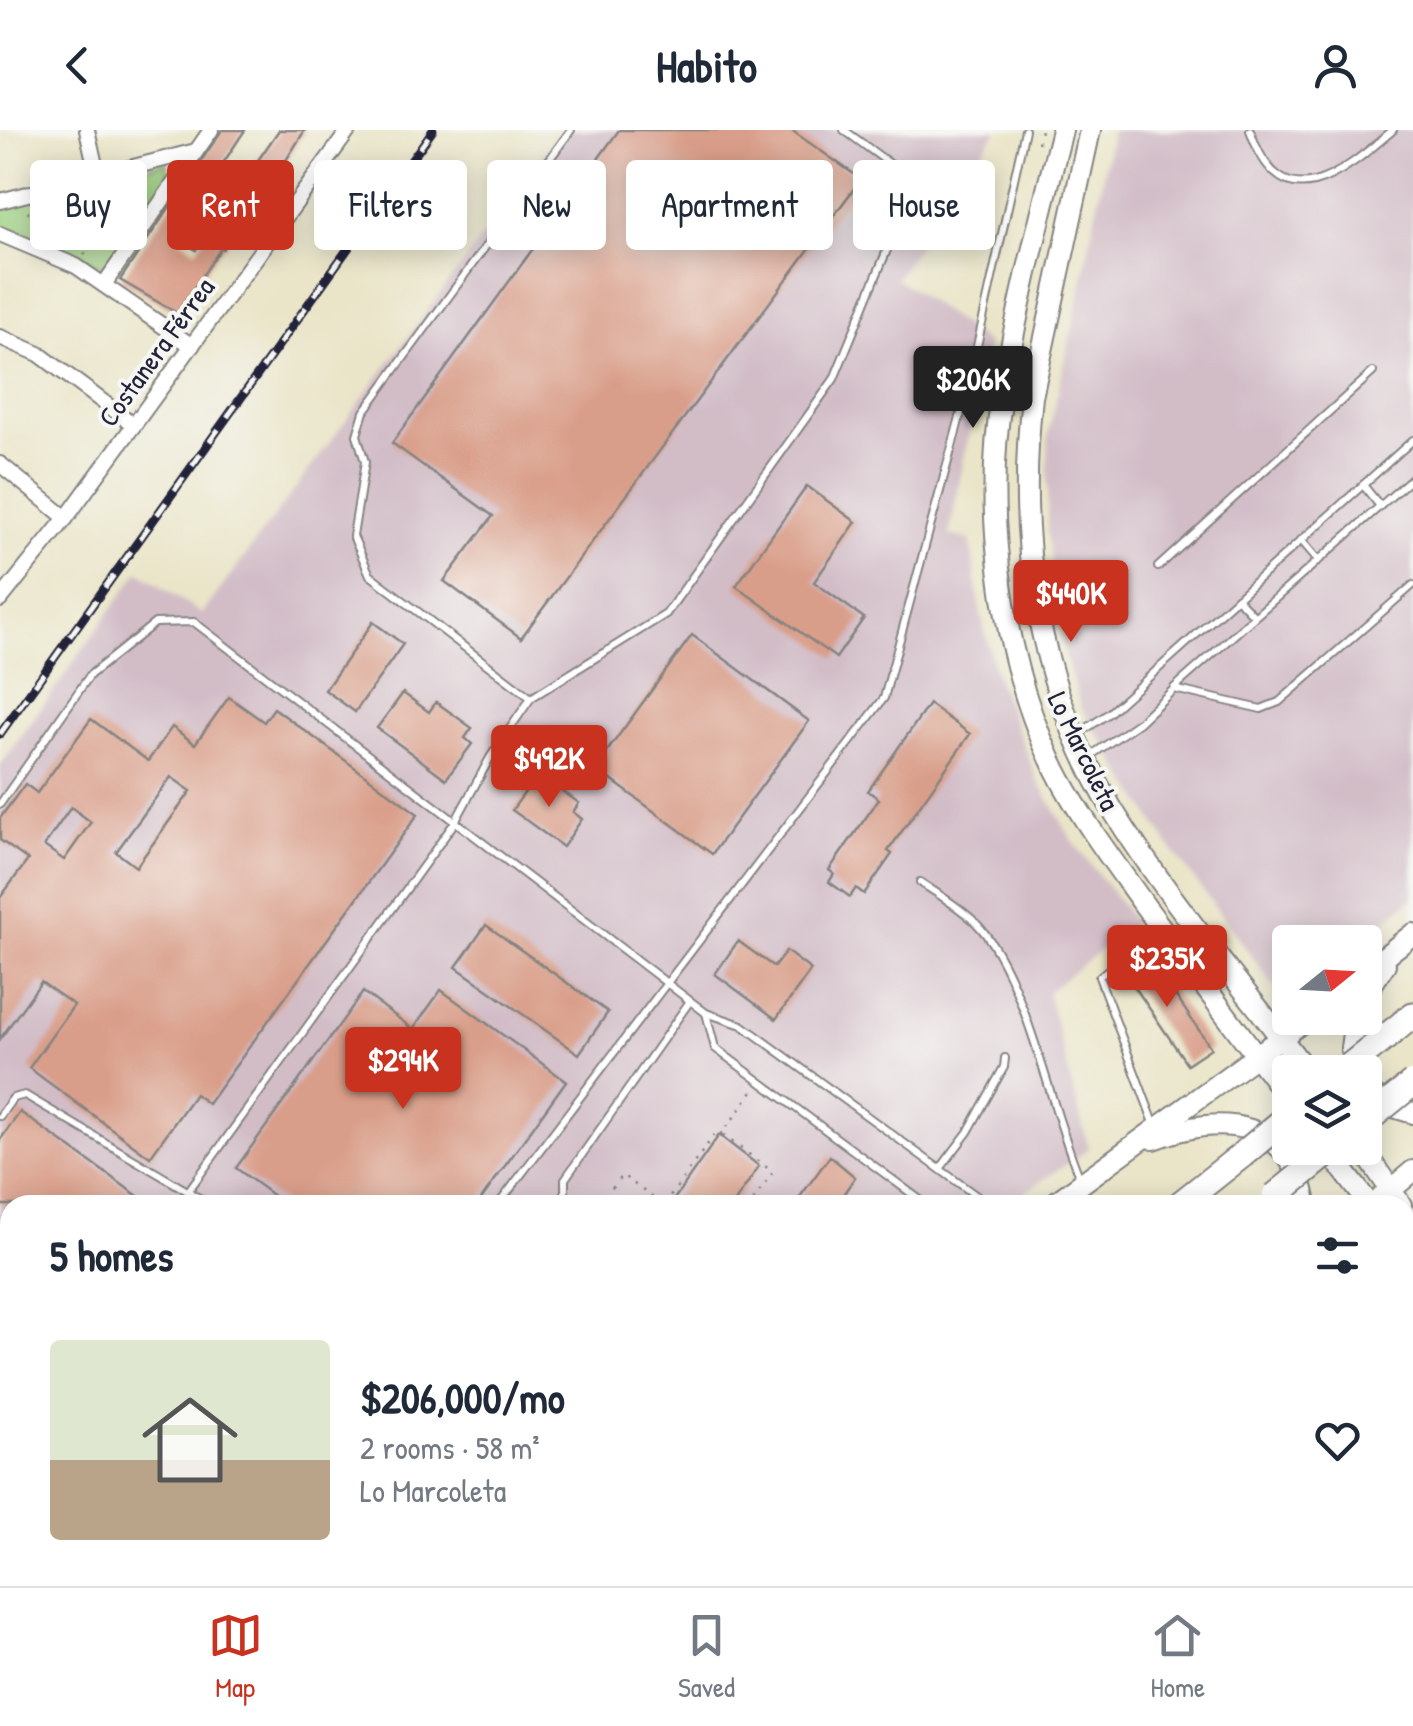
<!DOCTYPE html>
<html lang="en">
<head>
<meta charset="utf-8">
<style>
	body { margin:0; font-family:"Patrick Hand",sans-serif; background:#f2f2f3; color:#1f2937; height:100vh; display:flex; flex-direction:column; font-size:38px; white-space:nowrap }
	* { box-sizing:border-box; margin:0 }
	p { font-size:32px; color:#747a83 }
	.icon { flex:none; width:55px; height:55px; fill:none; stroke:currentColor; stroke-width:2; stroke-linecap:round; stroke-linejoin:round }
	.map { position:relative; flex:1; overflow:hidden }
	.details { position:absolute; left:0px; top:1065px; width:1415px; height:392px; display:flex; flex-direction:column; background:#fff; border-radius:30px 30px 0 0; box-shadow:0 5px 25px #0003 }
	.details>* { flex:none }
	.hud { position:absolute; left:30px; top:30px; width:1355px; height:90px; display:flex; gap:20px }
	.needle { width:65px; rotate:72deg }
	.fabs { position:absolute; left:1272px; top:795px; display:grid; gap:20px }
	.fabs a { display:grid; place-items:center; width:110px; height:110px; border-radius:10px; background:#fff; box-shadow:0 5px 25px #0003; font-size:50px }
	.price { position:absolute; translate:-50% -85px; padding:0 22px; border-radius:10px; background:#c8321e; color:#fff; font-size:32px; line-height:65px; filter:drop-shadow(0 2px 5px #0008) }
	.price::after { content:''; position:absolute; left:50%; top:60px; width:30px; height:22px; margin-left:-15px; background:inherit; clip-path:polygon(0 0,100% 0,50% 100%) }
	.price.on { background:#222; color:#fff }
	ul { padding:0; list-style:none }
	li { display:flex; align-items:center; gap:30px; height:250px; padding:0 50px }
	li+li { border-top:2px solid #e0e1e3 }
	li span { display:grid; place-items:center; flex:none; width:280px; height:200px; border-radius:10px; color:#555 }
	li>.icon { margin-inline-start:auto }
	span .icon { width:120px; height:120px; fill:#fffc; stroke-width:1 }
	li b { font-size:42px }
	h2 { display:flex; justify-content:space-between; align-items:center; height:120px; padding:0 50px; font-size:42px }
	.pill { padding:0 35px; border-radius:10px; background:#fff; box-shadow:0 5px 25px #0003; font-size:35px; line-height:90px }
	.pill.on { background:#c8321e; color:#fff }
	header { display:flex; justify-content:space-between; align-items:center; height:130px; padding:0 50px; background:#fff; font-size:45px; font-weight:700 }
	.tab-bar { display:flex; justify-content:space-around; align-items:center; height:140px; border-top:2px solid #e0e1e3; background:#fff; font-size:28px; color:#747a83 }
	.tab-bar a { display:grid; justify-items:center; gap:5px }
	.tab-bar .on { color:#c8321e }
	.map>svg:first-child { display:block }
</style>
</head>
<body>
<header><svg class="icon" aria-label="back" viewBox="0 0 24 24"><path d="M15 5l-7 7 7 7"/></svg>Habito<svg class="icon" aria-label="person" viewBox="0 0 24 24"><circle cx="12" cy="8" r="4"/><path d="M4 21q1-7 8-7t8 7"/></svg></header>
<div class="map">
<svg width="1413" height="1456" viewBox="0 0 1413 1456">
	<rect width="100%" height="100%" fill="#f6f6f2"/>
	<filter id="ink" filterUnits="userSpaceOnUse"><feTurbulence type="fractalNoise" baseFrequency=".01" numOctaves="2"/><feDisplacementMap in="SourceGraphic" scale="20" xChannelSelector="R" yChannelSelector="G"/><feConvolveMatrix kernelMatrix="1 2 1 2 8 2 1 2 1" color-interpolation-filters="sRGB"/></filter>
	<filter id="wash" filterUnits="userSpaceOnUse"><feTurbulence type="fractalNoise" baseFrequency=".0048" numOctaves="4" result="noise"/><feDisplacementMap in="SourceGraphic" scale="40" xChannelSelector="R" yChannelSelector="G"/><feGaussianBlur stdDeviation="2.25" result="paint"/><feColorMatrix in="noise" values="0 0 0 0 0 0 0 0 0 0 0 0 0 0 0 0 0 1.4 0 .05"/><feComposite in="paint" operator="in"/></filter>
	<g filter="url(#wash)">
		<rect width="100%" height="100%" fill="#eae5c8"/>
		<!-- industrial -->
		<g fill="#d2bdc7">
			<polygon points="562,0 997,0 896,148 987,213 949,405 970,410 980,481 997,550 1037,649 1072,710 1135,793 1047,862 1089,1019 1006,1075 10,1075 10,1448 609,1448 598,1456 0,1456 0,636 139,441 202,484"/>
			<polygon points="1112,0 1413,0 1413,768 1358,812 1290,812 1290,867 1285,871 1169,715 1081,577 1065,526 1047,403 1048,305 1078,173"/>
			<polygon points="969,1448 1298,1448 1295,1456 957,1456"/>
		</g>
		<!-- green -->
		<polygon fill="#9dd07f" stroke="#60795d" stroke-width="2.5" points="166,32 170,47 105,137 23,103 0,99 0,74"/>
		<g id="blocks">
			<!-- building -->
			<g fill="#d99e89" fill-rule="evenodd">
				<polygon points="222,0 245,0 175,106 196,120 279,0 305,0 270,56 267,54 223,119 221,118 177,183 120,150"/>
				<polygon points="619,0 791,0 861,49 521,508 444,451 493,386 392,313"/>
				<polygon points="807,356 856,392 814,452 864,488 836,528 736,456"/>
				<polygon points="373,492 403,514 355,582 325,560"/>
				<polygon points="692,505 809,591 712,724 595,638"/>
				<polygon points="403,563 429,582 436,572 472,598 465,608 472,614 446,649 377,598"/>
				<path d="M229 567 264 592 274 578 418 684 208 974 195 964 150 1027 29 938 74 875 41 852 0 909V768L28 730 0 710V688L25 654 37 663 91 589 148 631 172 597 195 614ZM171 647 191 661 136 737 116 722ZM71 677 91 692 64 730 44 716Z"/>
				<polygon points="929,574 970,604 888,721 892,724 864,764 856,758 850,767 829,752 834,744 829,740 879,669 868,661"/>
				<polygon points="538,644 579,673 573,682 582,689 563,717 512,680"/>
				<polygon points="486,795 608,882 579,924 456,837"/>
				<polygon points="738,811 774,837 786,821 811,840 776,889 715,844"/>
				<polygon points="1148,825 1211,918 1187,934 1124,841"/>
				<polygon points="441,860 566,951 477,1075 286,1075 236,1038 363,862 413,899"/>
				<polygon points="20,982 138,1066 131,1075 0,1075 0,1010"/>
				<polygon points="719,1005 759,1036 733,1075 670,1075"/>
				<polygon points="830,1026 855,1047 836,1075 794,1075"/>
			</g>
		</g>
	</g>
	<g filter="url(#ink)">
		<use href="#blocks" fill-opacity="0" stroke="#868482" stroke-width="2.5"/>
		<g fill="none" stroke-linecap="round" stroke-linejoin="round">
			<defs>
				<g id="lane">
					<path d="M1250 0C1282 96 1344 42 1393 0"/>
					<polyline points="1363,355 1380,376"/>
					<polyline points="1301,410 1318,430"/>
					<polyline points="1158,437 1373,242"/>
					<polyline points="1237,468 1254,486"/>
					<polyline points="1174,558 1413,347"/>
					<polyline points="531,568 370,445 353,406 365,332 357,305 364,282 571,0"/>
					<polyline points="1080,603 1109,583 1413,310"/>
					<polyline points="1090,626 1138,593 1174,559 1261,579 1279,572 1413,455"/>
					<polyline points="0,674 90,545 155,493 194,492 706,883"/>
					<path d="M920 752C939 765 960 777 976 793 1025 842 1051 983 1081 1051"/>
					<polyline points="0,986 13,968 25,965 211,1075"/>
					<polyline points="1154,993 1099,847 1134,818 1163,809"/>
					<polyline points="940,1039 968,1002 1004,937 1005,928"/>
					<polyline points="189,1060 455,692 491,626 531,568 666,484 834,249 910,64 901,42 844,0"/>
					<polyline points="498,1075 884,568 967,261 1025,0"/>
					<polyline points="565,1075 565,1049 690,871"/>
					<polyline points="927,1075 715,918 706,883 742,895 989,1075"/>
					<polyline points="276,1448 286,1456"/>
					<polyline points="352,1448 355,1456"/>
					<polyline points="1254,1448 1255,1456"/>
					<polyline points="242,1456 248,1448"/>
				</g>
				<g id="street">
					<polyline points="87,0 98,48"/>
					<polyline points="0,71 196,21"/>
					<polyline points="0,104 76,136 192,216"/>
					<polyline points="105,153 211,0"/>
					<polyline points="0,207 39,224 134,295"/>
					<polyline points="0,334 66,388"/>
					<polyline points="0,470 66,388 349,0"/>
				</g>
				<g id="secondary">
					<path d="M1062 0C1040 88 1017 177 1002 266 982 385 1003 543 1061 650 1085 694 1116 735 1145 776 1193 841 1241 906 1290 970"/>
					<path d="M1090 0 1032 267C1016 410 1036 554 1112 679 1169 771 1242 855 1307 942"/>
					<polyline points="1365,842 1413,804"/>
					<polyline points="1365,865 1385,834"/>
					<polyline points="1355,942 1351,918 1355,888"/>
					<polyline points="1365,959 1387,975 1413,983"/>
					<path d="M1154 1009C1222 983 1293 989 1306 1075"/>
					<polyline points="1326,1018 1370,1075"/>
					<polyline points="1362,1018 1401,1075"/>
					<polyline points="1382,1067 1413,1041"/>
					<polyline points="1052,1075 1308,888"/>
					<polyline points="1405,1084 1413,1109"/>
					<polyline points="1405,1270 1413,1245"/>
					<polyline points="639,1456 649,1448"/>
					<polyline points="902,1456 913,1448"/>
					<polyline points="1324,1456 1326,1448"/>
					<polyline points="1343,1456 1346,1448"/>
				</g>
				<g id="highway">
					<polyline points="1386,907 1413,885"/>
					<polyline points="1179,1075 1242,1025"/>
					<polyline points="704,1456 715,1448"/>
					<polyline points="786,1456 797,1448"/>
					<polyline points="836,1456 847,1448"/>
				</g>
			</defs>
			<!-- lane casing -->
			<use href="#lane" stroke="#868482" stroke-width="10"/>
			<!-- street casing -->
			<use href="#street" stroke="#868482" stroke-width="18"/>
			<!-- secondary casing -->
			<use href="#secondary" stroke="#868482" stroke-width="24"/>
			<!-- highway casing -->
			<use href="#highway" stroke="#868482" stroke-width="29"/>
			<!-- path -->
			<g stroke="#868482" stroke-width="2.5" stroke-dasharray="2.5 8" stroke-linecap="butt">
				<polyline points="1038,13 1041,0"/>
				<polygon points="131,59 112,96 87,85 90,64"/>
				<circle cx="46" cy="80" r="18"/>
				<polyline points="64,76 86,76"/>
				<polyline points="84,125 106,96"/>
				<polyline points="723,1005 773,1042 750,1075"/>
				<polyline points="599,1075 622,1045 661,1074"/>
				<polyline points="664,1075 717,1001 722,1004 753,961"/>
				<polyline points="936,1456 949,1448"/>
				<polyline points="945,1456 959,1448"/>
			</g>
			<!-- lane -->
			<use href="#lane" stroke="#fff" stroke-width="6"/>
			<!-- street -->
			<use href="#street" stroke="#fff" stroke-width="14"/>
			<!-- secondary -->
			<use href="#secondary" stroke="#fff" stroke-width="20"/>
			<!-- highway -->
			<use href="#highway" stroke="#fff" stroke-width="25"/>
			<defs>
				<polyline id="rail" points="0,604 433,0"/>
			</defs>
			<!-- rail casing -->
			<use href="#rail" stroke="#22223b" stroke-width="9"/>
			<!-- rail -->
			<use href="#rail" stroke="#f6f6f2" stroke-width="5" stroke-dasharray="15" stroke-linecap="butt"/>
			<defs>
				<g id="highway-bridge">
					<polyline points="1342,942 1386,907"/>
					<polyline points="1365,992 1413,953"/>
					<polyline points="1242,1025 1290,985"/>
					<polyline points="1275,1066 1334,1018"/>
				</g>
			</defs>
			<!-- highway-bridge casing -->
			<use href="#highway-bridge" stroke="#868482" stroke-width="29" stroke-linecap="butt"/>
			<!-- highway-bridge -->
			<use href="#highway-bridge" stroke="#fff" stroke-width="25"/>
		</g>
	</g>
	<g text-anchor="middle" stroke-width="8" stroke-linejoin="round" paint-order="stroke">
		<!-- street labels -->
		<g font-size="28" fill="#22223b" stroke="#f6f6f2">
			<text transform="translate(156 222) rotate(-54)" y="10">Costanera Férrea</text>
			<text transform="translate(1084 621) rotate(64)" y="10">Lo Marcoleta</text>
		</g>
	</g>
</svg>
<div class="fabs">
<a><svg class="needle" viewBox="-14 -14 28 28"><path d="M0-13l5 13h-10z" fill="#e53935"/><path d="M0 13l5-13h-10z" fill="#747a83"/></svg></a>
<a><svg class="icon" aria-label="layers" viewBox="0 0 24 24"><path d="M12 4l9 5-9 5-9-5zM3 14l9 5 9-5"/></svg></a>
</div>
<b class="price on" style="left:973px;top:301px">$206K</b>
<b class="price" style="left:1071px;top:515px">$440K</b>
<b class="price" style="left:549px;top:680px">$492K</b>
<b class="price" style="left:1167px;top:880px">$235K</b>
<b class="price" style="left:403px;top:982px">$294K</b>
<div class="hud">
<a class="pill">Buy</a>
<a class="pill on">Rent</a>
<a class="pill">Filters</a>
<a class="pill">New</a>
<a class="pill">Apartment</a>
<a class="pill">House</a>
</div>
<section class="details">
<h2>5 homes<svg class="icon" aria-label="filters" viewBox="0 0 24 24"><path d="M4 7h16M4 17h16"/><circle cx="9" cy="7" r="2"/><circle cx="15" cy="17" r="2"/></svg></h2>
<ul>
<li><span style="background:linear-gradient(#dfe7d0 60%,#b9a48a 0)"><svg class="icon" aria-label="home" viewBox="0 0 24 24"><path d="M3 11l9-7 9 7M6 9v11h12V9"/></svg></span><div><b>$206,000/mo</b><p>2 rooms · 58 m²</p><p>Lo Marcoleta</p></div><svg class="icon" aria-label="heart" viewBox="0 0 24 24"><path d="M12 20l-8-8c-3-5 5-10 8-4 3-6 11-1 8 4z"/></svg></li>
</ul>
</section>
</div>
<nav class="tab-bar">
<a class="on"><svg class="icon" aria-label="map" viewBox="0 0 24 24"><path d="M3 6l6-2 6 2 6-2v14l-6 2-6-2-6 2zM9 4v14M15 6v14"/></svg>Map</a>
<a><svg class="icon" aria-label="saved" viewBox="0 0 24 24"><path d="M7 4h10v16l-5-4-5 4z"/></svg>Saved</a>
<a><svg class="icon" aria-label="home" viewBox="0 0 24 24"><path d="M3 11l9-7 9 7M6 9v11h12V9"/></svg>Home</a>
</nav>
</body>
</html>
